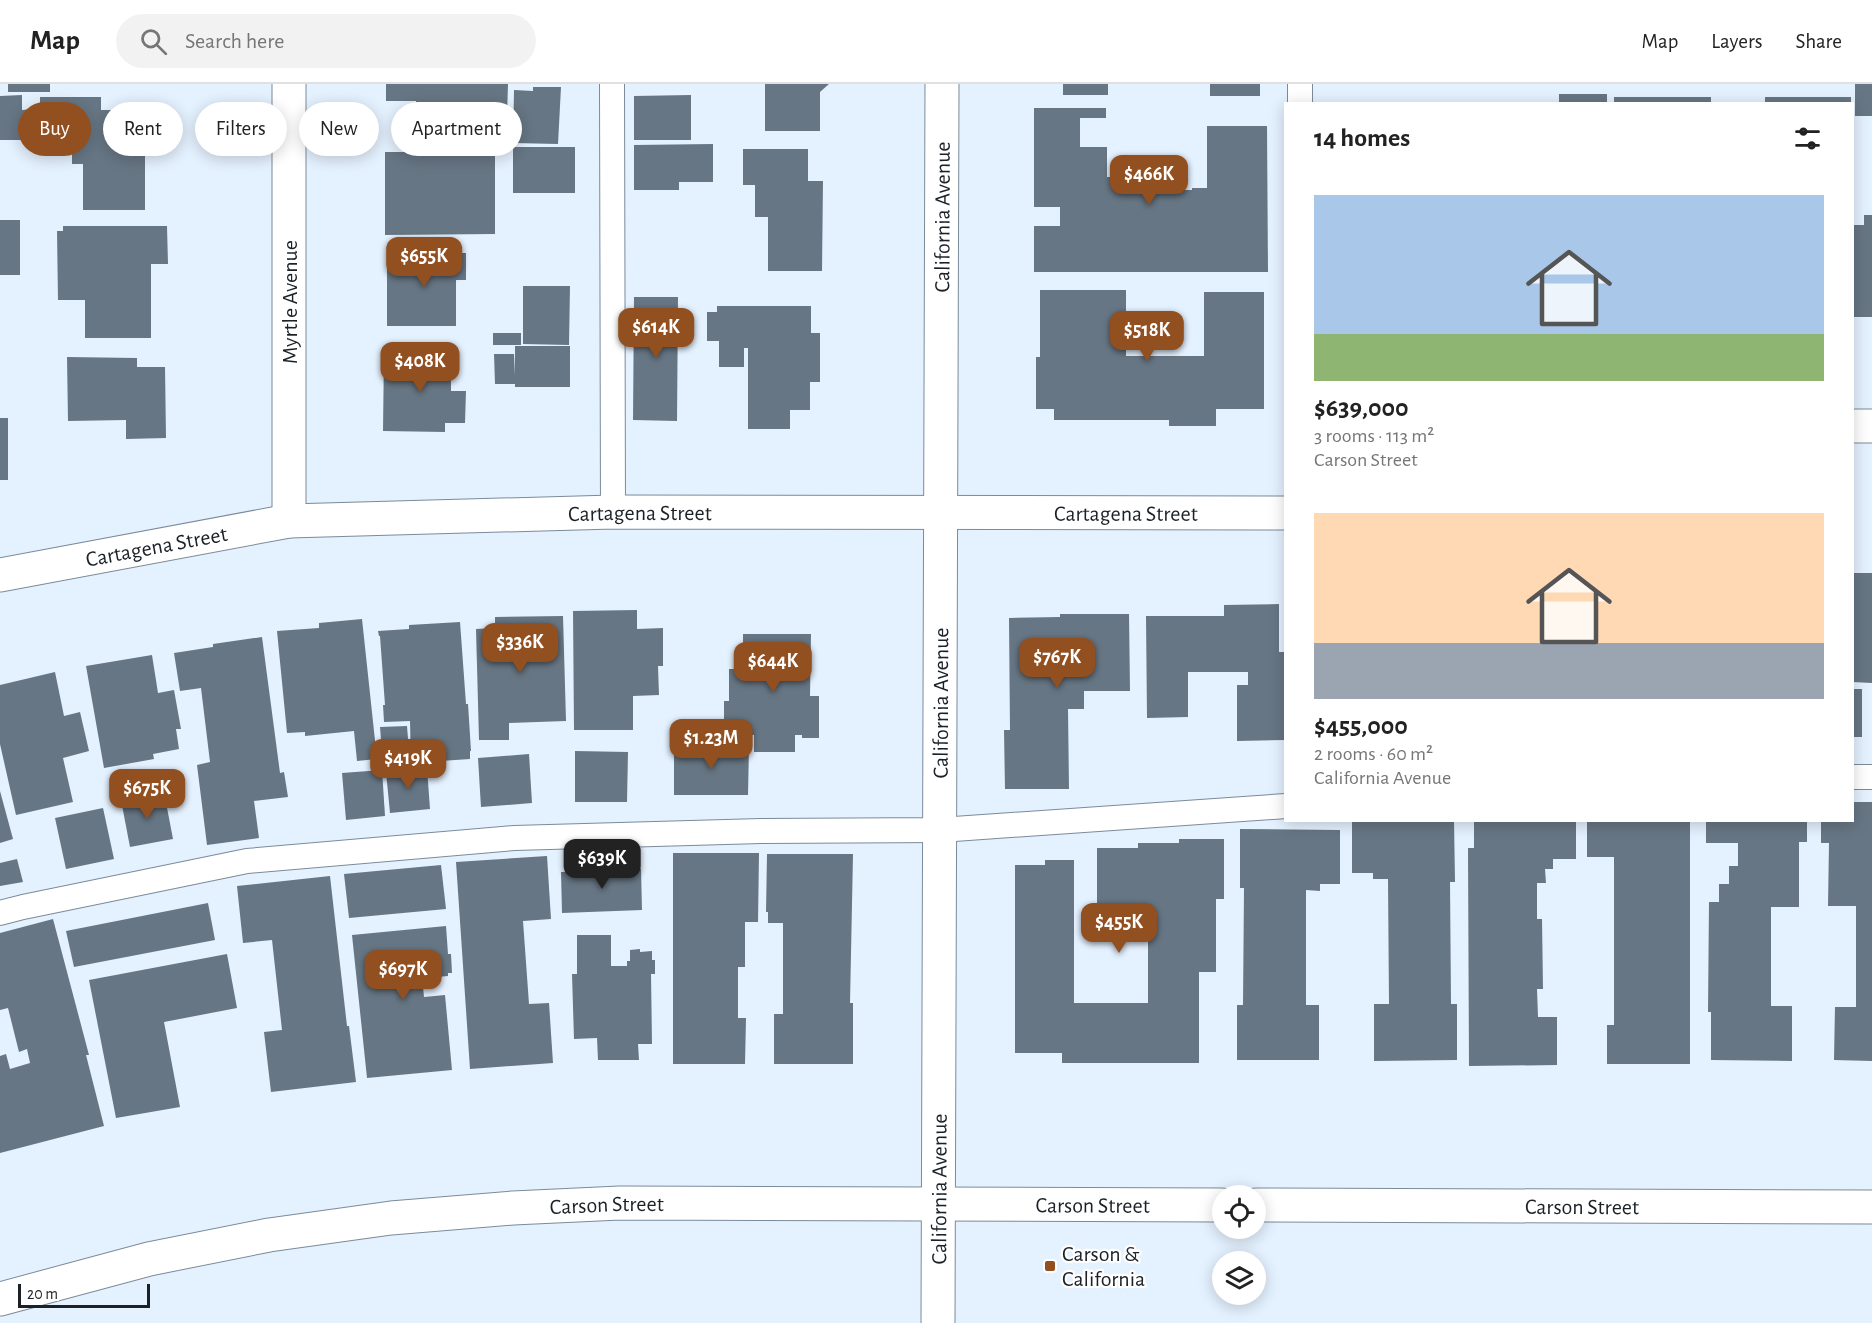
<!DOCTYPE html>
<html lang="en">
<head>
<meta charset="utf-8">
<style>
	body { margin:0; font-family:"Alegreya Sans",sans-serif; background:#f2f2f2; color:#222; height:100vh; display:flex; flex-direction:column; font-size:22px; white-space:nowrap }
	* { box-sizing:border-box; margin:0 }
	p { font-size:20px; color:#767676 }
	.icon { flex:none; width:33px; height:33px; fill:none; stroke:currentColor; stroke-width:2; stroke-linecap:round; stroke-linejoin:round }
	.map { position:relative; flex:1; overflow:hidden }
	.panel { position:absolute; left:1284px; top:18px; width:570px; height:720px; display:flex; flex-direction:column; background:#fff; border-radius:0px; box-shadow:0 3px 15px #0003 }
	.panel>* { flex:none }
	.top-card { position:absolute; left:18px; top:18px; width:570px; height:54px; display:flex; gap:12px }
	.controls { position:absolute; left:1212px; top:1101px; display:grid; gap:12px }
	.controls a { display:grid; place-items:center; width:54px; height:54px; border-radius:50%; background:#fff; box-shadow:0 3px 15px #0003; font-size:30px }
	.scale { position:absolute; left:18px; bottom:15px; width:132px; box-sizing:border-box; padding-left:6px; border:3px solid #1b2127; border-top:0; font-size:16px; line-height:21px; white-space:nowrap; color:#1b2127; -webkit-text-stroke:4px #fff; paint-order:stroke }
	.price { position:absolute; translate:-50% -51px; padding:0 14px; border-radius:12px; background:#924f1f; color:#fff; font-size:20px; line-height:39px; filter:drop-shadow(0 2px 3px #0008) }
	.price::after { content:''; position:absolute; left:50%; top:36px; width:18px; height:14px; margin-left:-9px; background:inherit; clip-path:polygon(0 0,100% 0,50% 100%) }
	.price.on { background:#222; color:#fff }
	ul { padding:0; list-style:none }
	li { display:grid; align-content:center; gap:12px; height:318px; padding:0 30px }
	li span { display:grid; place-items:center; height:186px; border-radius:0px; color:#555 }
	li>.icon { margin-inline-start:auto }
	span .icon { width:108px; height:108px; fill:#fffc; stroke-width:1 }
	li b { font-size:26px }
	h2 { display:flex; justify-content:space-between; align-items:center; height:72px; padding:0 30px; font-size:26px }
	.chip { padding:0 21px; border-radius:27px; background:#fff; box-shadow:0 3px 15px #0003; font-size:21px; line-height:54px }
	.chip.on { background:#924f1f; color:#fff }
	header { display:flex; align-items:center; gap:36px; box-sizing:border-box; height:84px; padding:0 30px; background:#fff; border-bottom:2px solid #e0e0e0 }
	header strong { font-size:28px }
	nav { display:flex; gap:33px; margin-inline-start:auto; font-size:21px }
	.search { width:420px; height:54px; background:#f2f2f2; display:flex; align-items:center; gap:15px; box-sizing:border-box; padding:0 21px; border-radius:33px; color:#767676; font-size:22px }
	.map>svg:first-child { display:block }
</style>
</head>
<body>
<header>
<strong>Map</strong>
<div class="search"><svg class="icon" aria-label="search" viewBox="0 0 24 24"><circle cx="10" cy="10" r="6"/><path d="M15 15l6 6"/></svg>Search here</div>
<nav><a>Map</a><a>Layers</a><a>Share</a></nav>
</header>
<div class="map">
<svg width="1872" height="1239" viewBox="0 0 1872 1239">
	<rect width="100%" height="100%" fill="#e4f1fe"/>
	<!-- building -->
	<g fill="#677684">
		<rect x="8" y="0" width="42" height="8"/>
		<polygon points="386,0 508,0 507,32 471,32 470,41 449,41 449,44 416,44 416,17 386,17"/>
		<polygon points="765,0 829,0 820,8 820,47 765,47"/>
		<rect x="1063" y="0" width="45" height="11"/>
		<rect x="1210" y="0" width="50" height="12"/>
		<rect x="1855" y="0" width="17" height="32"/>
		<polygon points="533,3 561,3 558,60 513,59 514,6 533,7"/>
		<rect x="1559" y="10" width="48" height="10"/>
		<polygon points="22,11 22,26 34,25 35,56 0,56 0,12"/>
		<polygon points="691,11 691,56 634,56 634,12"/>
		<polygon points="40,13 101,13 101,26 136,26 136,23 168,23 168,60 145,60 145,126 83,126 83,80 72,80 72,64 42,64 42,54 40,54"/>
		<rect x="1614" y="13" width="97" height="7"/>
		<rect x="1765" y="13" width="86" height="7"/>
		<polygon points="1034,24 1106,24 1106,34 1080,34 1080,63 1107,63 1107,93 1129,93 1129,101 1169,101 1169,106 1192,106 1192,104 1207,104 1207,42 1267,42 1268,188 1034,188 1034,142 1060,142 1060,123 1034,123"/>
		<polygon points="713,60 713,98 679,98 679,106 634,106 634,61"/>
		<rect x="513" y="63" width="62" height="46"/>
		<polygon points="743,65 808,65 808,97 823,97 822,187 768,187 768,133 755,133 755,101 743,101"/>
		<polygon points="385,68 495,68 495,150 385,151"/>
		<polygon points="1864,131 1872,131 1872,233 1852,233 1852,141 1864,141"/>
		<rect x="0" y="136" width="20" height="55"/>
		<polygon points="63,142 167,142 168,180 151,180 151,254 85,254 85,216 58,216 57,147 63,147"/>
		<polygon points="387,169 466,169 466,196 456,196 456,242 387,242"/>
		<polygon points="523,202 570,202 569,261 523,260"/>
		<polygon points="1040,206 1126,206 1126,272 1204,272 1204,208 1264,208 1264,325 1216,325 1216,342 1169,342 1169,336 1054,336 1054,325 1036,325 1036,273 1040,273"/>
		<polygon points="634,213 678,213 677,337 633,336"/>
		<polygon points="717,222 811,222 811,249 820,249 820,298 810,298 810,326 790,326 790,345 748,345 748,264 744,264 744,283 719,283 719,257 707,257 707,228 717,228"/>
		<rect x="493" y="249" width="28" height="12"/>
		<polygon points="515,262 570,262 570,303 515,303 515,300 495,300 494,270 514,270 515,292"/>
		<polygon points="439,266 451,266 451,307 466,307 465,339 445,339 445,348 383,347 384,268 439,268"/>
		<polygon points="67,273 137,274 137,283 165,283 166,354 126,355 126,336 68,337"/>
		<rect x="0" y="334" width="8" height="62"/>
		<polygon points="1852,489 1872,489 1872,599 1852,598"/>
		<polygon points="1279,520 1279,568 1286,568 1286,656 1237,657 1237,601 1248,601 1248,588 1188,588 1188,633 1147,634 1146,532 1224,532 1224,521"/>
		<polygon points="637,526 637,545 663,544 663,582 658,582 659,611 633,612 633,646 574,646 573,527"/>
		<polygon points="1060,530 1129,530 1130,607 1084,607 1084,625 1068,625 1069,705 1005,705 1004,646 1010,646 1009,534 1060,533"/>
		<polygon points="563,532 566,637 509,639 509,656 479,656 476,545 495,544 495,533"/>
		<polygon points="362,535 377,675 357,677 354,647 305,652 305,648 287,649 277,547 319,544 319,539"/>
		<polygon points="460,538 466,620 468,620 471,667 470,667 470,675 411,679 410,637 384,638 383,621 385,621 380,552 379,552 378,547 409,545 409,541"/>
		<polygon points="743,550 811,550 810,612 819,612 819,654 802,654 802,651 795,651 795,668 754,668 754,651 729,651 729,637 724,637 724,617 729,617 729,585 743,585"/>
		<polygon points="262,553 280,689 284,688 288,713 254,717 259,754 207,761 197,681 210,678 201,604 180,607 174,569 213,563 213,560"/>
		<polygon points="152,571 158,609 174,606 181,645 176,645 179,665 153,670 154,675 104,684 86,582"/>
		<polygon points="55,588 64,632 80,628 89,667 63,674 73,718 16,731 0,660 0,601"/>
		<rect x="1852" y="605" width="10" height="48"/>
		<polygon points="407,642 410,680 383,681 380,643"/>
		<polygon points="674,662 749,662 748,711 674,711"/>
		<polygon points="575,667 628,668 627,718 575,718"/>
		<polygon points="529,670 532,719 481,723 478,674"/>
		<polygon points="427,684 430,725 390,729 386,688"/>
		<polygon points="382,686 385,732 346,736 342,689"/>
		<polygon points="0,707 13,755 0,759"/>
		<polygon points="164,708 173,755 130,763 121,716"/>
		<polygon points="1852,718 1872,718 1872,977 1834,976 1835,923 1856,923 1856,822 1828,822 1829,759 1821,759 1821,736 1852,736"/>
		<polygon points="103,724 114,775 66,785 55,734"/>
		<polygon points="1352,736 1454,736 1455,798 1450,798 1451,920 1457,920 1457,976 1374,977 1374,920 1389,920 1388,795 1373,795 1373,789 1352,789"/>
		<polygon points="1474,736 1576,736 1576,775 1553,775 1553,785 1545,785 1546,799 1537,799 1537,835 1542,835 1543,905 1537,905 1538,933 1557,933 1557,981 1469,982 1468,764 1474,764"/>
		<polygon points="1587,736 1690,736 1690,980 1607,980 1607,941 1614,941 1614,773 1587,773"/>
		<polygon points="1706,736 1807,736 1807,758 1799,758 1799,823 1771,823 1771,922 1792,922 1792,977 1711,976 1711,928 1708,928 1709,818 1719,818 1719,800 1729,800 1729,782 1738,782 1738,759 1706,759"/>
		<polygon points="1240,745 1340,746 1340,800 1320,800 1320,807 1306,806 1306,921 1319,921 1319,976 1237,976 1237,921 1243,921 1244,804 1240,804"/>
		<polygon points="1179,755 1224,755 1224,815 1216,815 1216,888 1199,888 1199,979 1062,979 1062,969 1015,969 1015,781 1045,781 1045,776 1074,776 1074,919 1148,919 1148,821 1097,821 1097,764 1138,764 1138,759 1179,759"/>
		<polygon points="673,769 759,769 758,838 745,838 745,883 738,883 738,934 746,934 745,980 673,980"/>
		<polygon points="767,770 853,770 850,919 853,919 853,980 774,980 774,930 783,930 783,839 768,839 768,828 766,828"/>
		<polygon points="547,772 551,835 523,837 529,920 549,919 553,979 470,985 456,778"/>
		<polygon points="17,775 23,798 0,802 0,779"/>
		<polygon points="441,781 446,825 349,834 344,790"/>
		<polygon points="637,782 637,785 641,785 642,826 562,829 561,788 601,787 601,783"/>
		<polygon points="330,792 347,942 349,942 356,998 271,1008 264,948 282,946 272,856 243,859 237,802"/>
		<polygon points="208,819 215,856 74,883 66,847"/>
		<polygon points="53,835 89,971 86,971 104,1042 0,1069 0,972 6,970 10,985 30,979 27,965 19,968 8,924 0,926 0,849"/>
		<polygon points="446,842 448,870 451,870 452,889 448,889 448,892 426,894 425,891 422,892 424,913 445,911 452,986 367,994 352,851"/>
		<polygon points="577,851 611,851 611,882 627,882 627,877 630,877 630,866 640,865 640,868 652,867 652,876 655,876 655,890 651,890 652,960 638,960 639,976 598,976 597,954 574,955 572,890 577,890"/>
		<polygon points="227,870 237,924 164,938 180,1023 116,1034 89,896"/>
	</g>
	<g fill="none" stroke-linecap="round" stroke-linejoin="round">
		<defs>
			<g id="lane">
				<polyline points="612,0 613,428"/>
				<polyline points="1300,20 1300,0"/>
				<polyline points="1852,693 1872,693"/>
				<polyline points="0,829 23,823 247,777 514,754 761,747 940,746 1286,722"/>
			</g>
			<g id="street">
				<polyline points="289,0 289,437"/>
				<polyline points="1852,342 1872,342"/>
				<path id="s1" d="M0 491 289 437 613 428 1286 429"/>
			</g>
			<g id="secondary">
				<path id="s2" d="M1256 1121 1872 1123"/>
				<path id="s3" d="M0 1215 149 1175 269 1151 391 1134 513 1124 620 1119 1222 1121"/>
				<path id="s4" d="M938 1239 942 0"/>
			</g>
		</defs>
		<!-- lane casing -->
		<use href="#lane" stroke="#7b8b99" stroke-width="26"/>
		<!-- street casing -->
		<use href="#street" stroke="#7b8b99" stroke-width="35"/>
		<!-- secondary casing -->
		<use href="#secondary" stroke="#7b8b99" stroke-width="35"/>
		<!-- lane -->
		<use href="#lane" stroke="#fff" stroke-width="24"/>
		<!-- street -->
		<use href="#street" stroke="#fff" stroke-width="33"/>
		<!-- secondary -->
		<use href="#secondary" stroke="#fff" stroke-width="33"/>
	</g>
	<!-- markers -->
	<rect fill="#924f1f" stroke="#fff" stroke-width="2" x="1044" y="1176" width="12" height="12" rx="3"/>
	<g text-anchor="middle" stroke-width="4.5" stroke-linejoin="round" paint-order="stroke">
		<!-- street labels -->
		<g font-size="22" fill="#1b2127" stroke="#fff">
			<text dy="8" stroke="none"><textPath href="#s4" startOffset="1106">California Avenue</textPath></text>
			<text transform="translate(289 218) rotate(-90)" y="8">Myrtle Avenue</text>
			<text dy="8" stroke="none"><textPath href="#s1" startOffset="645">Cartagena Street</textPath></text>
			<text dy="8" stroke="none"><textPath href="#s1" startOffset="1131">Cartagena Street</textPath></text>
			<text dy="8" stroke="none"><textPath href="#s1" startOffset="159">Cartagena Street</textPath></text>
			<text dy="8" stroke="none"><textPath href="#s4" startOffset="620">California Avenue</textPath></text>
			<text dy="8" stroke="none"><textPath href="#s4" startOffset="134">California Avenue</textPath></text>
			<text dy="8" stroke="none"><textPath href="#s3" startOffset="1102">Carson Street</textPath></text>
			<text dy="8" stroke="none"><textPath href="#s3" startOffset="616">Carson Street</textPath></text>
			<text dy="8" stroke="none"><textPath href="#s2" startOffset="326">Carson Street</textPath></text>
		</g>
		<!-- poi labels -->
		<g font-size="22" fill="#1b2127" stroke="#fff" text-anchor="start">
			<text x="1062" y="1177">Carson &amp;<tspan x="1062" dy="25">California</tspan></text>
		</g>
	</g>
</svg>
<div class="controls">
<a><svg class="icon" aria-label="locate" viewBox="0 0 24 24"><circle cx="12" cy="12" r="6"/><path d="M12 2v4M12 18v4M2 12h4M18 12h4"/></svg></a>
<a><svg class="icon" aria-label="layers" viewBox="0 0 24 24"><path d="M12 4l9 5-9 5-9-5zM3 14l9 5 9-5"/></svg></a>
</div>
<div class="scale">20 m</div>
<b class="price" style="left:1149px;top:122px">$466K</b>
<b class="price" style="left:424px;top:204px">$655K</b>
<b class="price" style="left:656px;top:275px">$614K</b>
<b class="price" style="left:1147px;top:278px">$518K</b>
<b class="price" style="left:420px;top:309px">$408K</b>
<b class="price" style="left:520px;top:590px">$336K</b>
<b class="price" style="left:1057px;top:605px">$767K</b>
<b class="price" style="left:773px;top:609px">$644K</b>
<b class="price" style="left:711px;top:686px">$1.23M</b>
<b class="price" style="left:408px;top:706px">$419K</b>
<b class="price" style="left:147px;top:736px">$675K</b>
<b class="price on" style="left:602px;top:806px">$639K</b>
<b class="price" style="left:1119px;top:870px">$455K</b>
<b class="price" style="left:403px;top:917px">$697K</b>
<div class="top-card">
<a class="chip on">Buy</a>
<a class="chip">Rent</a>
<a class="chip">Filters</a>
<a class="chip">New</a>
<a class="chip">Apartment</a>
</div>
<section class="panel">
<h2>14 homes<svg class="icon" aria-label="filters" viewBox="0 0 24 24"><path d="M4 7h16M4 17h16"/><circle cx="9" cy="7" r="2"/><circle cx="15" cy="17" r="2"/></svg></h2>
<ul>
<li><span style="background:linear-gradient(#a9c7e8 75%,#8fb573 0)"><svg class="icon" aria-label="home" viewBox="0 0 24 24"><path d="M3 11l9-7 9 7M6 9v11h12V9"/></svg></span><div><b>$639,000</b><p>3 rooms · 113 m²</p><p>Carson Street</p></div></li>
<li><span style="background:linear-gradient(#ffd9b3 70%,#9aa5b1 0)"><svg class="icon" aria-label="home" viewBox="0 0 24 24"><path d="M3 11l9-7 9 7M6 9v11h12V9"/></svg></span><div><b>$455,000</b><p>2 rooms · 60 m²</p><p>California Avenue</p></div></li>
</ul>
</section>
</div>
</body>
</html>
